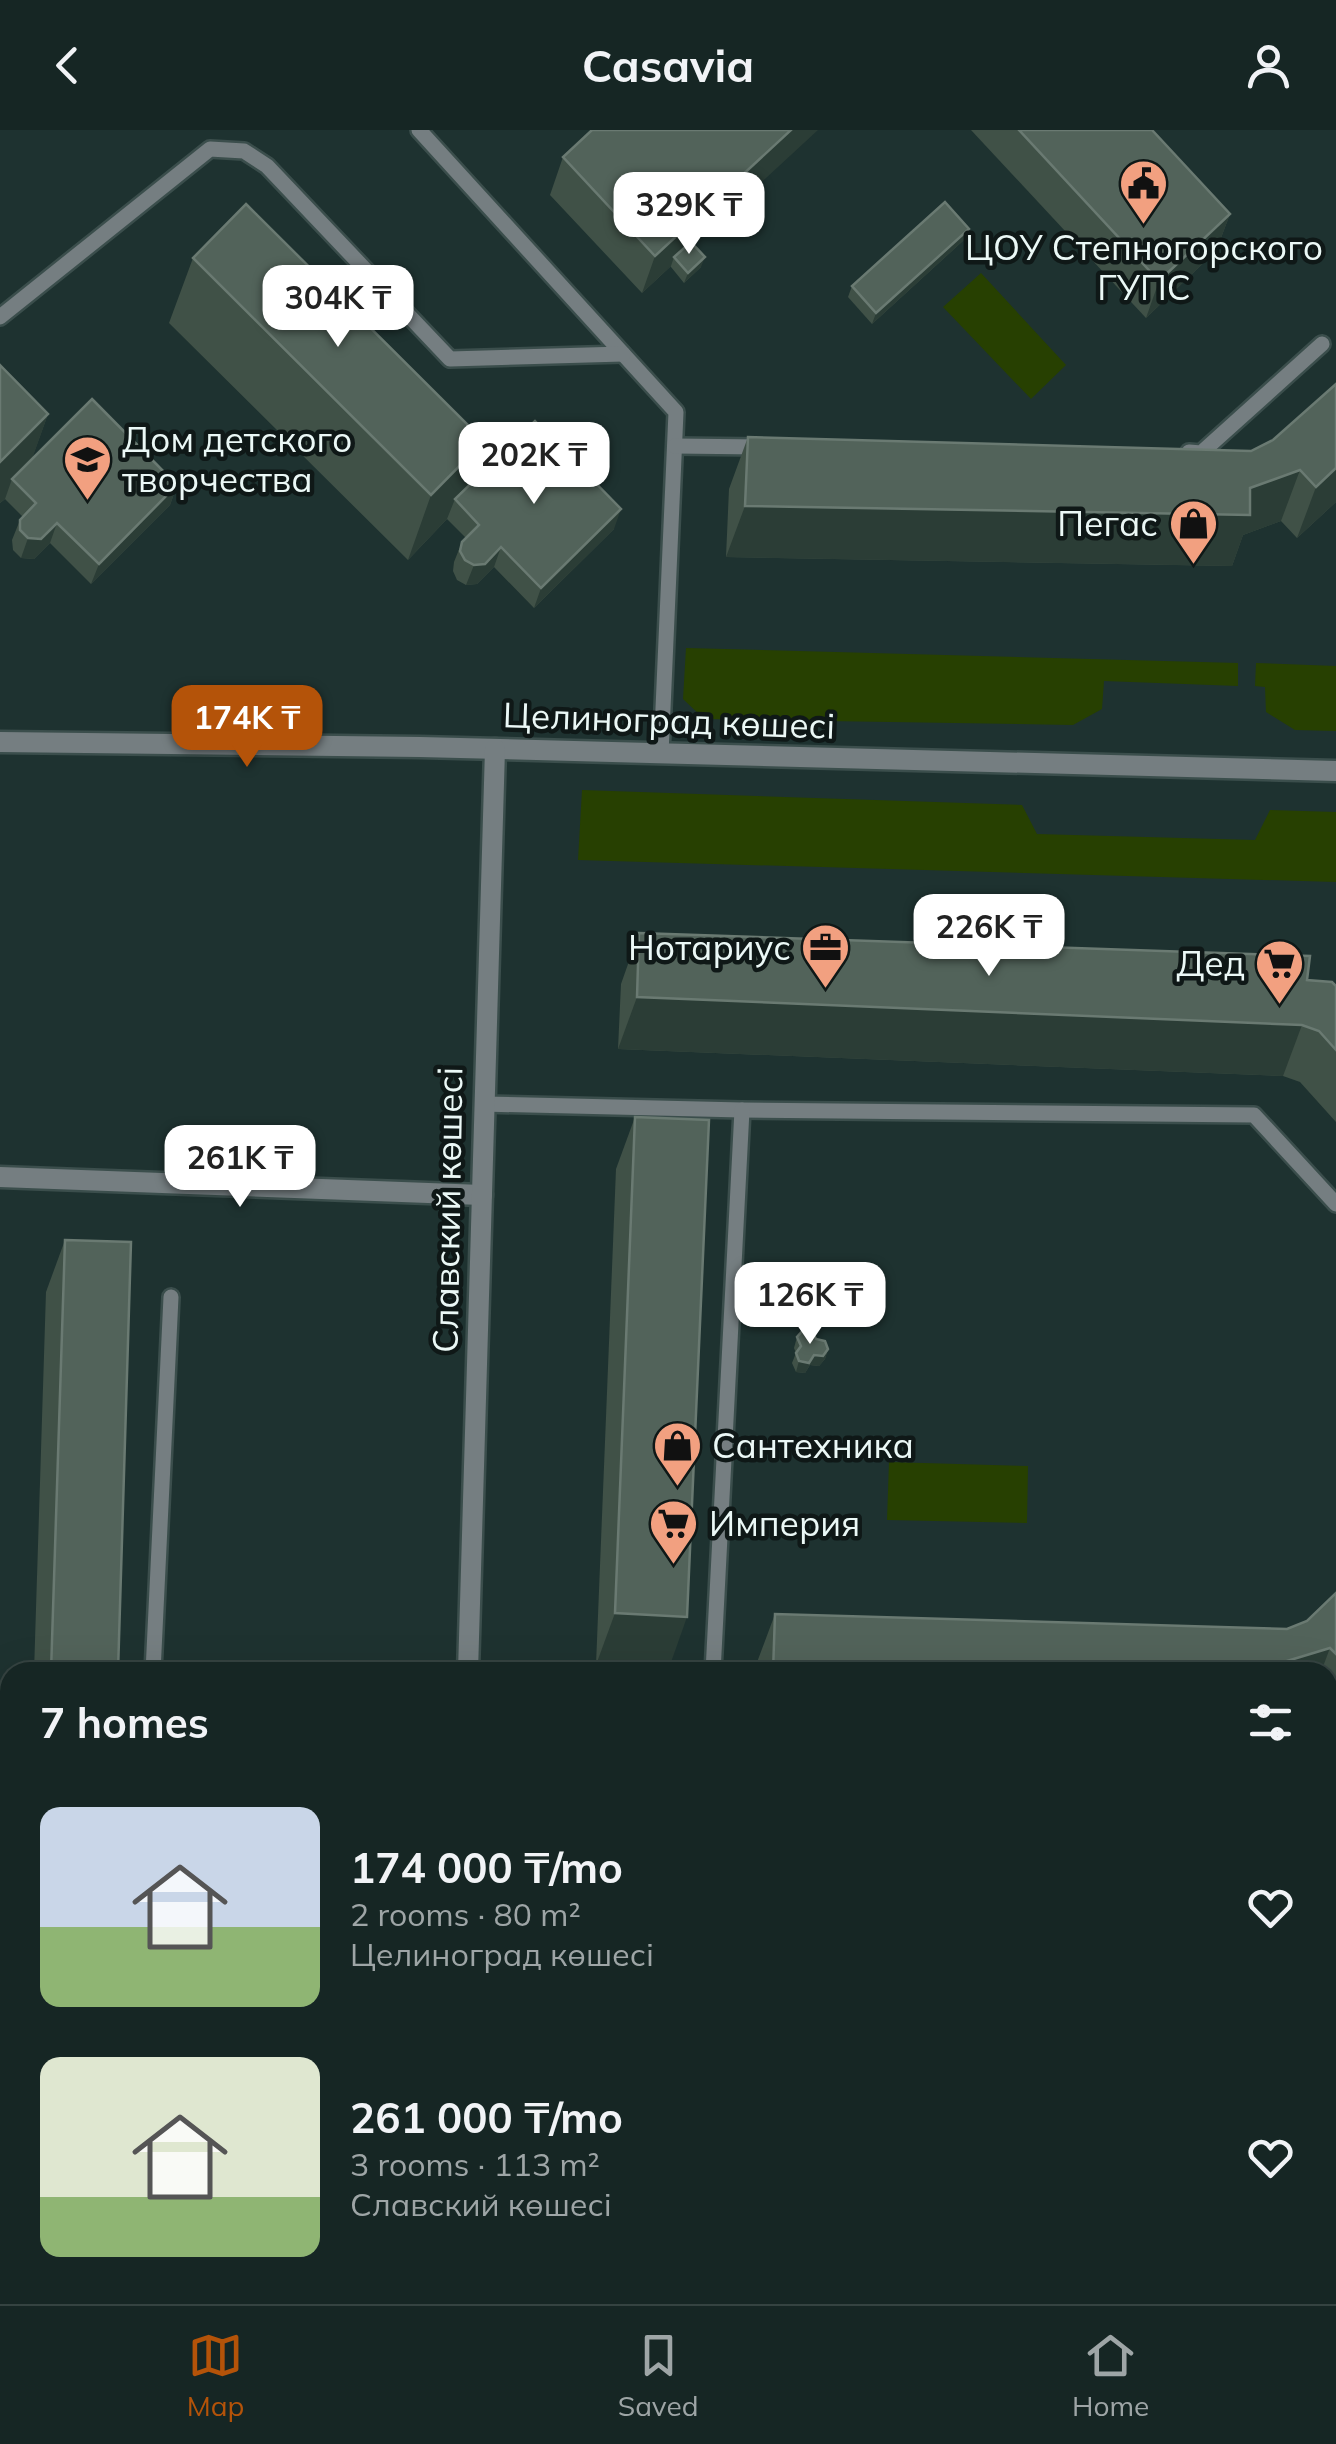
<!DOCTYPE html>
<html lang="en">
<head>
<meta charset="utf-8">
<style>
	body { margin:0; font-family:Mulish,sans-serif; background:#1f2e2c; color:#f1f3f6; height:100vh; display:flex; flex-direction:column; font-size:38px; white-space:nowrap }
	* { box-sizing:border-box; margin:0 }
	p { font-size:32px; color:#9ea5a6 }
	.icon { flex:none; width:55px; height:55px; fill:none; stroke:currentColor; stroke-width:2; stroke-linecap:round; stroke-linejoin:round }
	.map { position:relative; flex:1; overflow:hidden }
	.sheet { position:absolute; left:0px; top:1532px; width:1338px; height:642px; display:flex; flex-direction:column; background:#162624; border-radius:30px 30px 0 0; box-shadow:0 10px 40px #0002,0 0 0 2px #354341 }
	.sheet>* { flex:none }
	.price { position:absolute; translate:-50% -85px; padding:0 22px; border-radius:20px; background:#fff; color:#222; font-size:32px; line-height:65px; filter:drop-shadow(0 2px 5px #0008) }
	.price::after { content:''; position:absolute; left:50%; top:60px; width:30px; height:22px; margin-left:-15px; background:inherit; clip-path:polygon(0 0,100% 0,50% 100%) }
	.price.on { background:#b45309; color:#fff }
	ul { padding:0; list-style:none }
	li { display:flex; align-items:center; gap:30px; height:250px; padding:0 40px }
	li span { display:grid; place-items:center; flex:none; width:280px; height:200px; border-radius:20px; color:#555 }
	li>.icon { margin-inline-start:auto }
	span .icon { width:120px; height:120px; fill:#fffc; stroke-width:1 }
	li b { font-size:42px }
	h2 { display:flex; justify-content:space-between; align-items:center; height:120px; padding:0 40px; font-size:42px }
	header { display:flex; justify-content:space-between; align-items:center; height:130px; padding:0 40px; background:#162624; font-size:45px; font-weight:700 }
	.dock { display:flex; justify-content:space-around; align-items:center; height:140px; border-top:2px solid #354341; background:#162624; font-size:28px; color:#9ea5a6 }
	.dock a { display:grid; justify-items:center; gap:5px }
	.dock .on { color:#b45309 }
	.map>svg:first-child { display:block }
</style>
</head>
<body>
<header><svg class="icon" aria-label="back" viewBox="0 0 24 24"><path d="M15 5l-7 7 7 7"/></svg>Casavia<svg class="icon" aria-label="person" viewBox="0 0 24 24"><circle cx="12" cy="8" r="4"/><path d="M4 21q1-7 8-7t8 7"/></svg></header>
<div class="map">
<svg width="1336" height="2174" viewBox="0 0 1336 2174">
	<rect width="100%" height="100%" fill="#1e3230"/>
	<!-- green -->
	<g fill="#274001">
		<polygon points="981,143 1066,235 1031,269 943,177"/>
		<polygon points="686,518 1238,533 1238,556 1104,551 1102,579 1073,595 704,589 683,569"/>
		<polygon points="1256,533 1336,536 1336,601 1295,600 1266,582 1265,557 1255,556"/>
		<polygon points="582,660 1022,675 1037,704 1255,710 1270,680 1336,682 1336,752 578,730"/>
		<polygon points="889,1332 1028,1336 1027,1393 887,1390"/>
	</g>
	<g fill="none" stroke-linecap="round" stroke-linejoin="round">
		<defs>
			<g id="service">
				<polyline points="419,0 676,282 661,624"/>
				<polyline points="0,187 210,19 244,21 267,36 450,229 623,224"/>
				<polyline points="675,316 761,317"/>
				<polyline points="1189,322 1201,323 1322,214"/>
				<polyline points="483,974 742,980 1254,985 1336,1074"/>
				<polyline points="153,1542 171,1167"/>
				<polyline points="713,1542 742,980"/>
				<polyline points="1328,1661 1336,1653"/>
				<polyline points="1328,1679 1336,1687"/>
				<polyline points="1328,2024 1336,2030"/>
				<polyline points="698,2174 699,2165"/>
				<polyline points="1048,2174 1055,2165"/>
			</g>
			<g id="minor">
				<polyline points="0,1047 482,1065"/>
				<polyline points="12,2174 13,2165"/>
			</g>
			<g id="tertiary">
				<polyline points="0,612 420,617 1336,641"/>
				<polyline points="468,1542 495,619"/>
				<polyline points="447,2174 447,2165"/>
			</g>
		</defs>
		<!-- service casing -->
		<use href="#service" stroke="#3b4e4c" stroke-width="20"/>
		<!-- minor casing -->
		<use href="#minor" stroke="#3b4e4c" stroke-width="25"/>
		<!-- tertiary casing -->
		<use href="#tertiary" stroke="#3b4e4c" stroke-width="25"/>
		<!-- service -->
		<use href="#service" stroke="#757e81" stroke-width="15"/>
		<!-- minor -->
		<use href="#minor" stroke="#757e81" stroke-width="20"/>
		<!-- tertiary -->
		<use href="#tertiary" stroke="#757e81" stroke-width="20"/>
	</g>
	<!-- wall -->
	<g fill="#405147">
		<polygon points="971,0 1152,0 1230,84 1216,121 1146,188"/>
		<polygon points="563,27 694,115 701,137 684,153 671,137 671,136 642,163 550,65"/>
		<polygon points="965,109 872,194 848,167 852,156"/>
		<polygon points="193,128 468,357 614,399 534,478 494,437 477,454 466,455 457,450 453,441 454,432 462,412 466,408 447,389 408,430 169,193"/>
		<polygon points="0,235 48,284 32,328 177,355 170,375 91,454 50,413 34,429 21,428 13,420 12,410 20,390 23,387 5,369 0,373"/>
		<polygon points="1336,254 1336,372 1297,408 1281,391 1243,405 1232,436 726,427 729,359 748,307 1251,321 1273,310"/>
		<polygon points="639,803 1307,850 1336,856 1336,992 1300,952 1283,946 618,919 621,854"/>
		<polygon points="635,987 669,1538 596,1535 616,1039"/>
		<polygon points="65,1110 118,1542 34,1542 46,1162"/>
		<polygon points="797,1207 816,1209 828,1219 825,1229 819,1236 810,1235 805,1243 796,1242 792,1233 796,1223 794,1218"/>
		<polygon points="1336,1463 1336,1581 1328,1588 1328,1542 756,1542 756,1535 775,1484 1287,1499 1307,1491"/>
		<polygon points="192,2165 283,2165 283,2174 189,2174"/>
		<polygon points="587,2165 666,2165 666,2174 586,2174"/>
	</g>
	<!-- shaded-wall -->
	<g fill="#2b3d36">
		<polygon points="791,0 818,0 677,130 674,127 671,136 642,163 655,126"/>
		<polygon points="1230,84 1216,121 1146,188 1159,151"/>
		<polygon points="969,99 965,109 872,194 876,183"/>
		<polygon points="705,127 701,137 684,153 688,143"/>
		<polygon points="48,284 25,349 12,349 5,369 0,373 0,332"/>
		<polygon points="484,311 461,376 455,369 447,389 408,430 431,365"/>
		<polygon points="1336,338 1336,372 1297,408 1316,357"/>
		<polygon points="1300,340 1281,391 1243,405 1232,436 726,427 745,376 1250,358"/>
		<polygon points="177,355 170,375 91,454 99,434"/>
		<polygon points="621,379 614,399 534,478 541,458"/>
		<polygon points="57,393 50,413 34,429 21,428 28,408"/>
		<polygon points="501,417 494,437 477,454 466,455 474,435"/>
		<polygon points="637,867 1302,895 1283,946 618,919"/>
		<polygon points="828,1219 825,1229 819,1236 810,1235 805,1243 796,1242 799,1231"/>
		<polygon points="615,1483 687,1487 669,1538 596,1535"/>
		<polygon points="1330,1518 1321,1542 1283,1542 1287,1531"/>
		<polygon points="1336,1567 1336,1581 1328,1588"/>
	</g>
	<!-- building -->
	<g fill="#52635a" stroke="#6a7a72" stroke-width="2.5">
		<polygon points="592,0 791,0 655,126 563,27"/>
		<polygon points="1019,0 1152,0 1230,84 1159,151"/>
		<polygon points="945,72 969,99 876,183 852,156"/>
		<polygon points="246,74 484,311 431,365 193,128"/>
		<polygon points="691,112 705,127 688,143 674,127"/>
		<polygon points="0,235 48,284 0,332"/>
		<polygon points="1336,254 1336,338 1316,357 1300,340 1250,358 1250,385 745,376 748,307 1251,321 1273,310"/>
		<polygon points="92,269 177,355 99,434 57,393 41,409 28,408 20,400 20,390 36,373 12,349"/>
		<polygon points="535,291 621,379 541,458 501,417 485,434 474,435 465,430 460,421 462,412 479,395 455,369"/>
		<polygon points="639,803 1310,826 1307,850 1332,852 1336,856 1336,920 1319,901 1302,895 637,867"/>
		<polygon points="635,987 709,990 687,1487 615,1483"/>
		<polygon points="65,1110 131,1112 118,1542 51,1542"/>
		<polygon points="803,1200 812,1201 816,1209 825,1211 828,1219 823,1226 814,1225 809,1233 799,1231 796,1223 801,1216 797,1207"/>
		<polygon points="1336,1463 1336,1524 1330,1518 1287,1531 1286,1542 773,1542 775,1484 1287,1499 1307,1491"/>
		<rect x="195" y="2165" width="88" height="9"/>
		<rect x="603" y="2165" width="63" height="9"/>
	</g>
	<!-- icons -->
	<defs>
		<symbol id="civic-pin" viewBox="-11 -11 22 30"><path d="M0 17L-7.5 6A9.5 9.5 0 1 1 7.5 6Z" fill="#f2a080" stroke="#0f1817"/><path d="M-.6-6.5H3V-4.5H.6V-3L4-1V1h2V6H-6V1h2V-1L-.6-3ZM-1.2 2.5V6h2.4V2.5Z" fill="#111"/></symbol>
		<symbol id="school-pin" viewBox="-11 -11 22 30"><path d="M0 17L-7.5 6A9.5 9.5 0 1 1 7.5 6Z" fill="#f2a080" stroke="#0f1817"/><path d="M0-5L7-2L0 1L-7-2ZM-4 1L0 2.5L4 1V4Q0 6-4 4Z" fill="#111"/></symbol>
		<symbol id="shop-pin" viewBox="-11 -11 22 30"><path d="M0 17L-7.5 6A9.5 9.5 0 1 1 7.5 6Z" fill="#f2a080" stroke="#0f1817"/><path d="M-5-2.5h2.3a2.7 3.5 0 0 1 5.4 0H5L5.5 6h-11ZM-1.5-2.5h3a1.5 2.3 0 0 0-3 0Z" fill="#111"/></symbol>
		<symbol id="office-pin" viewBox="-11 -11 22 30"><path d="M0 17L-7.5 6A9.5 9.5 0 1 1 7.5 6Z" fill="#f2a080" stroke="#0f1817"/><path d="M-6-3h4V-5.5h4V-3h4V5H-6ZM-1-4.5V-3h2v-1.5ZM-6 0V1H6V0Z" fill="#111"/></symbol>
		<symbol id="supermarket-pin" viewBox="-11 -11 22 30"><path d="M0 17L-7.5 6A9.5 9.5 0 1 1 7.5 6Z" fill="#f2a080" stroke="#0f1817"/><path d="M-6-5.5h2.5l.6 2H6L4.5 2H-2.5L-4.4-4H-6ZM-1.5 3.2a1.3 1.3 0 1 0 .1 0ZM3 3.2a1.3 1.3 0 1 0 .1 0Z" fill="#111"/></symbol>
	</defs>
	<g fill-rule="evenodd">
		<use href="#civic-pin" x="1116" y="26" width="55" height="75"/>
		<use href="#school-pin" x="60" y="302" width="55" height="75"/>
		<use href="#shop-pin" x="1166" y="366" width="55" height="75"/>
		<use href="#office-pin" x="798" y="790" width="55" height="75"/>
		<use href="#supermarket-pin" x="1252" y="806" width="55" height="75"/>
		<use href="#shop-pin" x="650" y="1288" width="55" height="75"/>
		<use href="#supermarket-pin" x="646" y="1366" width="55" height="75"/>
	</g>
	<g text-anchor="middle" stroke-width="9" stroke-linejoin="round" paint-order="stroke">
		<!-- poi labels -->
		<g font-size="35" fill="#ebf8f6" stroke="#0f1817" text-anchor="start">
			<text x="1144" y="130" text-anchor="middle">ЦОУ Степногорского<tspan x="1144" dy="40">ГУПС</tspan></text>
			<text x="122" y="322">Дом детского<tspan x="122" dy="40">творчества</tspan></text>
			<text x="1158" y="406" text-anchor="end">Пегас</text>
			<text x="791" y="830" text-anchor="end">Нотариус</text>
			<text x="1245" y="846" text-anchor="end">Дед</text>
			<text x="712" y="1328">Сантехника</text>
			<text x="709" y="1406">Империя</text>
		</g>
		<!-- street labels -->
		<g font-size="35" fill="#ebf8f6" stroke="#0f1817">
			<text transform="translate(669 591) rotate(2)" y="12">Целиноград көшесі</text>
			<text transform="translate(448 1080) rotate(-89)" y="12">Славский көшесі</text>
		</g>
	</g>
</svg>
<b class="price" style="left:689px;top:127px">329K ₸</b>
<b class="price" style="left:338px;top:220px">304K ₸</b>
<b class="price" style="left:534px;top:377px">202K ₸</b>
<b class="price on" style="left:247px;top:640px">174K ₸</b>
<b class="price" style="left:989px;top:849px">226K ₸</b>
<b class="price" style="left:240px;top:1080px">261K ₸</b>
<b class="price" style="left:810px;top:1217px">126K ₸</b>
<section class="sheet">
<h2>7 homes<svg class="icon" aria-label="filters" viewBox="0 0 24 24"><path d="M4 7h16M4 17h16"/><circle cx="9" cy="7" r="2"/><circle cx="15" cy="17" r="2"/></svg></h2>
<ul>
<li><span style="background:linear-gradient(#c9d6e8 60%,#8fb573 0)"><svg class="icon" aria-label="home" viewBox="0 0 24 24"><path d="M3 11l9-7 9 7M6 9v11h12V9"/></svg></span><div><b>174 000 ₸/mo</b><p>2 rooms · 80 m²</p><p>Целиноград көшесі</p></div><svg class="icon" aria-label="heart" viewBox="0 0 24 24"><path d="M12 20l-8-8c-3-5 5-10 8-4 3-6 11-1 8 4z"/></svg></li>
<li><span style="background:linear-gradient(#dfe7d0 70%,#8fb573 0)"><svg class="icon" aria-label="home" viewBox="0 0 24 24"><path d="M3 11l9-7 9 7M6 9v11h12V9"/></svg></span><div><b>261 000 ₸/mo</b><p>3 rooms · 113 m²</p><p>Славский көшесі</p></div><svg class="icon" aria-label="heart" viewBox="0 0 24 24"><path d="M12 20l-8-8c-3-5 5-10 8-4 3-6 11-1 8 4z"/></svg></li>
</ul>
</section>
</div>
<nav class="dock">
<a class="on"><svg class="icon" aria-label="map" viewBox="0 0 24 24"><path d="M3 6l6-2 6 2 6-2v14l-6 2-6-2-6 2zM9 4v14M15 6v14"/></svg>Map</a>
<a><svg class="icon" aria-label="saved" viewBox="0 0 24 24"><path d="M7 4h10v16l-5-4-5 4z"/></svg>Saved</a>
<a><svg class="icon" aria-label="home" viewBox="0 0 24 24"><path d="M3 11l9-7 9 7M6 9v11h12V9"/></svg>Home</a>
</nav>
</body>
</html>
